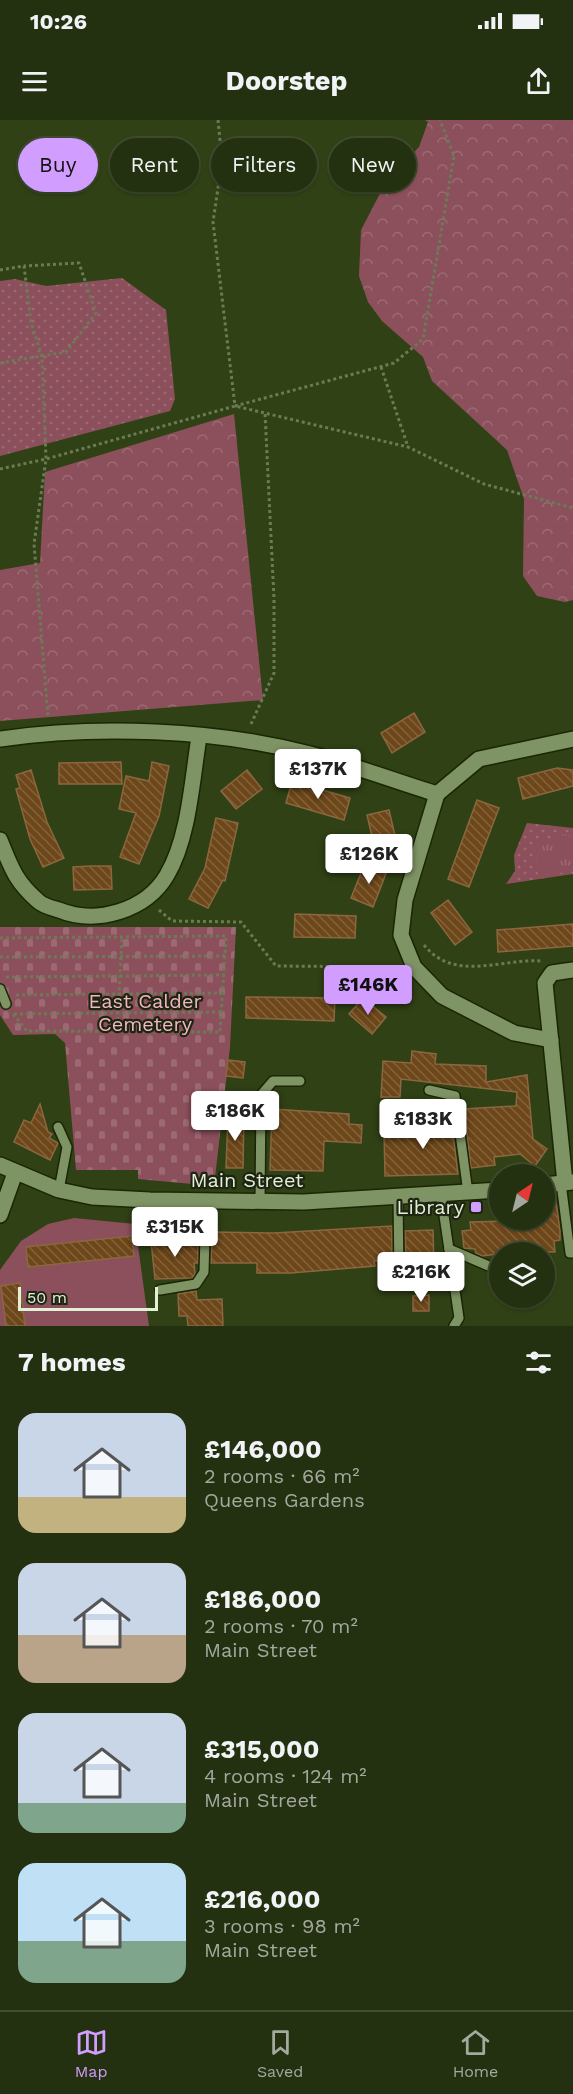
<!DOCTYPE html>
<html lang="en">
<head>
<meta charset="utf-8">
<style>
	body { margin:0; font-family:"Work Sans",sans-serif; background:#2c3919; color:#f1f3f6; height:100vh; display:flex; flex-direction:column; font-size:22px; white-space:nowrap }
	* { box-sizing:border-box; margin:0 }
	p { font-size:20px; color:#a3a99f }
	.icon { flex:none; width:33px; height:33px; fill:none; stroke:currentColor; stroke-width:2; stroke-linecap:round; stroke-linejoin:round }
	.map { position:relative; height:1206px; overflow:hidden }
	.side { display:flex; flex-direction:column; background:#243110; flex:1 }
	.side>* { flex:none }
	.banner { position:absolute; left:18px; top:18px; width:537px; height:54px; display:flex; gap:12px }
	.needle { width:39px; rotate:35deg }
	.buttons { position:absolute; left:489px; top:1044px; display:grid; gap:12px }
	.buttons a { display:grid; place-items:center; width:66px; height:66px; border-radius:50%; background:#243110; box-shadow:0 2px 4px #0004,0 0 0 2px #414c30; font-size:30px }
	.scale { position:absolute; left:18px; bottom:15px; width:140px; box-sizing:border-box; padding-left:6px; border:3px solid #e3efd6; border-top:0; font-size:16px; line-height:21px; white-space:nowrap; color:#e3efd6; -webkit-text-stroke:4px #1d2512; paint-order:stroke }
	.price { position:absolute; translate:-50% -51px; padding:0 14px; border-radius:6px; background:#fff; color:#222; font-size:20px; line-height:39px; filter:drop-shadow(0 2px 3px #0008) }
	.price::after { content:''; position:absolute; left:50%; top:36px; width:18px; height:14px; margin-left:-9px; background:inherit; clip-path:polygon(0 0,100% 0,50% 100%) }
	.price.selected { background:#d19dfe; color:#111 }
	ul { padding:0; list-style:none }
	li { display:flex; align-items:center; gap:18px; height:150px; padding:0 18px }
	li span { display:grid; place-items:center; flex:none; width:168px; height:120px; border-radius:18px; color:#555 }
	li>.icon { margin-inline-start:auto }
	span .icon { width:72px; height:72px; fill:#fffc; stroke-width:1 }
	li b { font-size:26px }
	h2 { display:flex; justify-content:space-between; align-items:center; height:72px; padding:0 18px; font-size:26px }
	.pill { padding:0 21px; border-radius:27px; background:#243110; box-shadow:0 2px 4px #0004,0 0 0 2px #414c30; font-size:21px; line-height:54px }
	.pill.selected { background:#d19dfe; color:#111 }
	.status { display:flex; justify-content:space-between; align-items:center; height:42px; padding:0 30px; background:#243110; direction:ltr }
	.status svg { height:16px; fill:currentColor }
	header { display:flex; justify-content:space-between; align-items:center; height:78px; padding:0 18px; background:#243110; font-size:27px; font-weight:700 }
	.menu { display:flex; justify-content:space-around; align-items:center; height:84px; border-top:2px solid #414c30; background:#243110; font-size:16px; color:#a3a99f }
	.menu a { display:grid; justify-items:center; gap:3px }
	.menu .selected { color:#d19dfe }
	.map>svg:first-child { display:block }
</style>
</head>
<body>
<div class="status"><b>10:26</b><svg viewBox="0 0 49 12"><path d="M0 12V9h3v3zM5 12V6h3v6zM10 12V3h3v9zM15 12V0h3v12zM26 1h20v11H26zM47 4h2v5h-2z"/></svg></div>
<header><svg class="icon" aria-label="menu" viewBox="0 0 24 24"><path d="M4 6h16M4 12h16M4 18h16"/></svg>Doorstep<svg class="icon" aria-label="share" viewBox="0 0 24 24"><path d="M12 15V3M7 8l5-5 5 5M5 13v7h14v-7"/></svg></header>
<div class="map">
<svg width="573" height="1206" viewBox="0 0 573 1206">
	<defs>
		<pattern id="grass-dots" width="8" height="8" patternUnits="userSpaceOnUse" patternTransform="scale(1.5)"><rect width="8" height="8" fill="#8c505c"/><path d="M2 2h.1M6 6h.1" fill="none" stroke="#9c6a73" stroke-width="1.8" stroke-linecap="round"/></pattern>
		<pattern id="forest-crowns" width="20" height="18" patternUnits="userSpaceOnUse" patternTransform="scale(1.5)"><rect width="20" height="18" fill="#8c505c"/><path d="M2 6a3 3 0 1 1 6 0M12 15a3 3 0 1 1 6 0" fill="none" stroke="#9c6a73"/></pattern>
		<pattern id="cemetery-stones" width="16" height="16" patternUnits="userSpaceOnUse" patternTransform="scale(1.5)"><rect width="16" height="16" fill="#8c505c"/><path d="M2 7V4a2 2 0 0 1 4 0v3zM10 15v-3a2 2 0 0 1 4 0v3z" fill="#9c6a73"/></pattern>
		<pattern id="park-tufts" width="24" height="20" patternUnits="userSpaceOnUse" patternTransform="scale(1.5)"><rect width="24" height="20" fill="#8c505c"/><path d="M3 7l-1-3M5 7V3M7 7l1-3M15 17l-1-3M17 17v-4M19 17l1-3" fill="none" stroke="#9c6a73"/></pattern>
		<pattern id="building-back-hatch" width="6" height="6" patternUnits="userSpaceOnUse" patternTransform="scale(1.5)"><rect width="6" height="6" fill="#6d4719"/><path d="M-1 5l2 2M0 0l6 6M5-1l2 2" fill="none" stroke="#82623a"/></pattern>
	</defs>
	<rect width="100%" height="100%" fill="#304115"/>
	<!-- grass -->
	<g fill="url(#grass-dots)">
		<polygon points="122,158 166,190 175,279 170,291 0,336 0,161 15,159 46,166"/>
		<polygon points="527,703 573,708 573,754 506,764 515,751 514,735"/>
	</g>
	<!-- forest -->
	<g fill="url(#forest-crowns)">
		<polygon points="425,0 573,0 573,480 565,482 537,476 523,456 524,379 507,330 432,261 423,237 382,201 368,182 359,156 361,110 386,62 419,27 428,2"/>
		<polygon points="234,294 263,580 0,601 0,450 40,443 45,352"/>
	</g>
	<!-- cemetery -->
	<polygon fill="url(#cemetery-stones)" points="0,807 236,807 230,927 214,1066 138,1059 138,1050 76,1050 65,923 55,914 13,915 0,895"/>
	<!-- park -->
	<polygon fill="url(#park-tufts)" points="563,714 573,716 573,751 538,756 535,728 541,722"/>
	<!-- pitch -->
	<polygon fill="#8c505c" points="74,1098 135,1104 149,1206 0,1206 0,1150 21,1121 48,1104"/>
	<!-- building -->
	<g fill="url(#building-back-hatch)" stroke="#8b6740" stroke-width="1.5">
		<polygon points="414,593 425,612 392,633 381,613"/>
		<polygon points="121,642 122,664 59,664 59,643"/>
		<polygon points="152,642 169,646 159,696 139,744 120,737 136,693 119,689 126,656 149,661"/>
		<polygon points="557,648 573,650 573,666 523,679 518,658"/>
		<polygon points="31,650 47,702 64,738 43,747 30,719 16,669 20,668 16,655"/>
		<polygon points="247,650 262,669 236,689 221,671"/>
		<polygon points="292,661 350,678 344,700 286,683"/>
		<polygon points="477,680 499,688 469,767 448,759"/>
		<polygon points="389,690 396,720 374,725 367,695"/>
		<polygon points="216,698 238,703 225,761 223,760 208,788 189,779 205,748"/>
		<polygon points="365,743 387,751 373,787 351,778"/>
		<polygon points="92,746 111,746 112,769 74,770 73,747"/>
		<polygon points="448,780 472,812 455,825 431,793"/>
		<polygon points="295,794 356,796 355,818 294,817"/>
		<polygon points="573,804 573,826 498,832 497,810"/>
		<polygon points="246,877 335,878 334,901 246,898"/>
		<polygon points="363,878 386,897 372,914 349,894"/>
		<polygon points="412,931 436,934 435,944 486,946 486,962 527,955 533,1019 547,1029 535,1046 520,1034 494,1037 495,1045 471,1048 464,989 516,986 517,972 401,959 400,977 381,977 383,941 411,943"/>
		<polygon points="228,940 245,942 243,958 226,956"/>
		<polygon points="40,984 48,1012 52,1014 49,1018 58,1023 50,1040 14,1022 24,1000 31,1003"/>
		<polygon points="272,989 349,994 349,1004 362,1005 361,1023 324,1021 323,1051 270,1050"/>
		<polygon points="431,990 450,990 458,1054 385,1056 384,1012 401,1012 401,1016 432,1015"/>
		<polygon points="228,995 244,995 243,1048 226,1048"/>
		<polygon points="555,1074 560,1111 560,1120 554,1121 555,1132 539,1132 538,1129 482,1136 476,1133 475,1129 464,1128 462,1111 471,1110 470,1102 544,1100 544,1075"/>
		<polygon points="392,1106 392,1140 374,1141 375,1146 291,1153 257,1153 257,1143 211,1143 212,1114 216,1112 274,1113"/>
		<polygon points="433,1110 434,1148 418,1148 418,1140 406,1140 405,1111"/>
		<polygon points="132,1116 134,1136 28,1147 26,1127"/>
		<polygon points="198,1116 198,1143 194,1143 195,1154 192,1158 155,1159 151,1121"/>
		<polygon points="20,1163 25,1206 6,1206 1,1166"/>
		<polygon points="196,1171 197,1180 222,1179 223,1206 188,1206 187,1196 179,1196 178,1174"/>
		<polygon points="429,1175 429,1191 413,1191 413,1176"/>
	</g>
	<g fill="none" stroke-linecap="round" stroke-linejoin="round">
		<defs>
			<g id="service">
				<polyline points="0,869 6,884"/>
				<polyline points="429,970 455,976 468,1073"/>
				<polyline points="58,1007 67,1027 59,1070"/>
				<polyline points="561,1063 570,1133 573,1133"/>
				<polyline points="441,1075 459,1198 454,1206"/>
				<polyline points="398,1077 399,1154"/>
				<polyline points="260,1083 261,975 273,961 300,961"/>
				<polyline points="449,1129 491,1147"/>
				<polyline points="160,1170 196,1164 204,1152 206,1082"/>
			</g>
			<g id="minor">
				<path d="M0 619C96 605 215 609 310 634 353 645 395 661 437 674"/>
				<polyline points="437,674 405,780 401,815 414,847 442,876 514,913 551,920"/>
				<polyline points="437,674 479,639 573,619"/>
				<path d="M0 720C11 747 15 761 38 781 43 786 52 788 59 790 96 805 146 791 167 755 189 718 192 660 199 617"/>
				<polyline points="565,1063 545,863 552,853 573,850"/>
			</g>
			<polyline id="tertiary" points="0,1095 15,1053"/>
			<g id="secondary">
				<polyline points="0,1045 59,1070 92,1077 150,1080 304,1082 500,1070"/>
				<polyline points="544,1065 573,1062"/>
			</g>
		</defs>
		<!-- service casing -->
		<use href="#service" stroke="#1a2605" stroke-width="12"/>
		<!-- minor casing -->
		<use href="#minor" stroke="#1a2605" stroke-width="18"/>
		<!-- tertiary casing -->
		<use href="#tertiary" stroke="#1a2605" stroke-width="18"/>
		<!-- secondary casing -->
		<use href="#secondary" stroke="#1a2605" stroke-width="18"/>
		<!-- path -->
		<g stroke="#6b7b55" stroke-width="3" stroke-dasharray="3 3" stroke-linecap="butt">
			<polyline points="218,0 222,41 213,102 235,286 394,243 423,219 454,36 440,0"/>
			<polyline points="0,150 24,146 31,202 42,237 46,339 34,424 48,596"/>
			<polyline points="0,243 66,232 96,193 79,143 24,146"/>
			<polyline points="381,247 408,327"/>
			<polyline points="0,349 46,339 235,286 408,327 484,364 573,388"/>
			<polyline points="251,604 274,553 274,479 265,293"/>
			<polyline points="159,790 172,801 241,802 276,846 397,847"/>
			<polyline points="0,818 226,816 220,912 27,911 13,894"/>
			<path d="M424 825C455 863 501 838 542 841"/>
			<polyline points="0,837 225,836"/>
			<polyline points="6,857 224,855"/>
			<polyline points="16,875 222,873"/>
			<polyline points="14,894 221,892"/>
			<polyline points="117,912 122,817"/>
		</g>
		<!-- service -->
		<use href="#service" stroke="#7f9465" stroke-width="9"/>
		<!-- minor -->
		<use href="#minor" stroke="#7f9465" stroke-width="15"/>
		<!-- tertiary -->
		<use href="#tertiary" stroke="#7f9465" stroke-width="15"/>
		<!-- secondary -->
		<use href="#secondary" stroke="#7f9465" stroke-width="15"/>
	</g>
	<!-- markers -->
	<rect fill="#d19dfe" stroke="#1d2512" stroke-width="2" x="470" y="1081" width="12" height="12" rx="3"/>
	<g text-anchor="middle" stroke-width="4.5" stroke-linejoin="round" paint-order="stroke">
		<!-- park labels -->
		<g font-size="20" fill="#efb7c0" stroke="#1d2512">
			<text x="145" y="888">East Calder<tspan x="145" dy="23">Cemetery</tspan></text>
		</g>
		<!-- street labels -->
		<g font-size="20" fill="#e3efd6" stroke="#1d2512">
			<text x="247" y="1067">Main Street</text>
		</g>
		<!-- poi labels -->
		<g font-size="20" fill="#e3efd6" stroke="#1d2512" text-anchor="end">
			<text x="464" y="1094">Library</text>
		</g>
	</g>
</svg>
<div class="buttons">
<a><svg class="needle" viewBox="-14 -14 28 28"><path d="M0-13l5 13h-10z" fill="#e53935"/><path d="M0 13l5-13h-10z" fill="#a3a99f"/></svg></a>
<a><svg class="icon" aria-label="layers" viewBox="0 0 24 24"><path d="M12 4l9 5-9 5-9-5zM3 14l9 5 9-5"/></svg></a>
</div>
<div class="scale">50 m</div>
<b class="price" style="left:318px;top:680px">£137K</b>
<b class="price" style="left:369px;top:765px">£126K</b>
<b class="price selected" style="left:368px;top:896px">£146K</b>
<b class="price" style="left:235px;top:1022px">£186K</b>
<b class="price" style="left:423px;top:1030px">£183K</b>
<b class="price" style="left:175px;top:1138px">£315K</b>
<b class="price" style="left:421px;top:1183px">£216K</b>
<div class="banner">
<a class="pill selected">Buy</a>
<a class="pill">Rent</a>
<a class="pill">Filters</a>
<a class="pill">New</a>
</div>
</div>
<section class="side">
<h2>7 homes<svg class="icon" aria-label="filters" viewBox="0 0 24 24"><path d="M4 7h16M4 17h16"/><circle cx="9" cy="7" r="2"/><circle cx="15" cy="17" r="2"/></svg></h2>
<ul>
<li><span style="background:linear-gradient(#c9d6e8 70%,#c2b280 0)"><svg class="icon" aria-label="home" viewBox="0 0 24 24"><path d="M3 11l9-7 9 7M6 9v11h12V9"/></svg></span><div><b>£146,000</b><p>2 rooms · 66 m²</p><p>Queens Gardens</p></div></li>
<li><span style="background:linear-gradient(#c9d6e8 60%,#b9a48a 0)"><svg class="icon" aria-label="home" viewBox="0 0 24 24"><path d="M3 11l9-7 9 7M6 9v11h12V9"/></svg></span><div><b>£186,000</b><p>2 rooms · 70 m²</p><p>Main Street</p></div></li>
<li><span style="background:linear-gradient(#c9d6e8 75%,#7fa58c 0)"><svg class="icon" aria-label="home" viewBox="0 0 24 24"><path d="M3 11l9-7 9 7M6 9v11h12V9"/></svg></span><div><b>£315,000</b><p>4 rooms · 124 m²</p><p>Main Street</p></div></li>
<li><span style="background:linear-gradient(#bfe0f5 65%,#7fa58c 0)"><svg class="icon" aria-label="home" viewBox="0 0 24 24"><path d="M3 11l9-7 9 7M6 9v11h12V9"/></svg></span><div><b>£216,000</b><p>3 rooms · 98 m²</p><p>Main Street</p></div></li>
</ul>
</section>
<nav class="menu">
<a class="selected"><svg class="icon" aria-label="map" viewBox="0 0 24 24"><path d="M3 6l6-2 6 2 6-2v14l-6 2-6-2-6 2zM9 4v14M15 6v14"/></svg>Map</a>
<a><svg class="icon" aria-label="saved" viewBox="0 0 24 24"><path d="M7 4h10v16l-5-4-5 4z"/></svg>Saved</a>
<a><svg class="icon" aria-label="home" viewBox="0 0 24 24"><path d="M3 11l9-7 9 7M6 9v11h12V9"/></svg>Home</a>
</nav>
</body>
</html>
